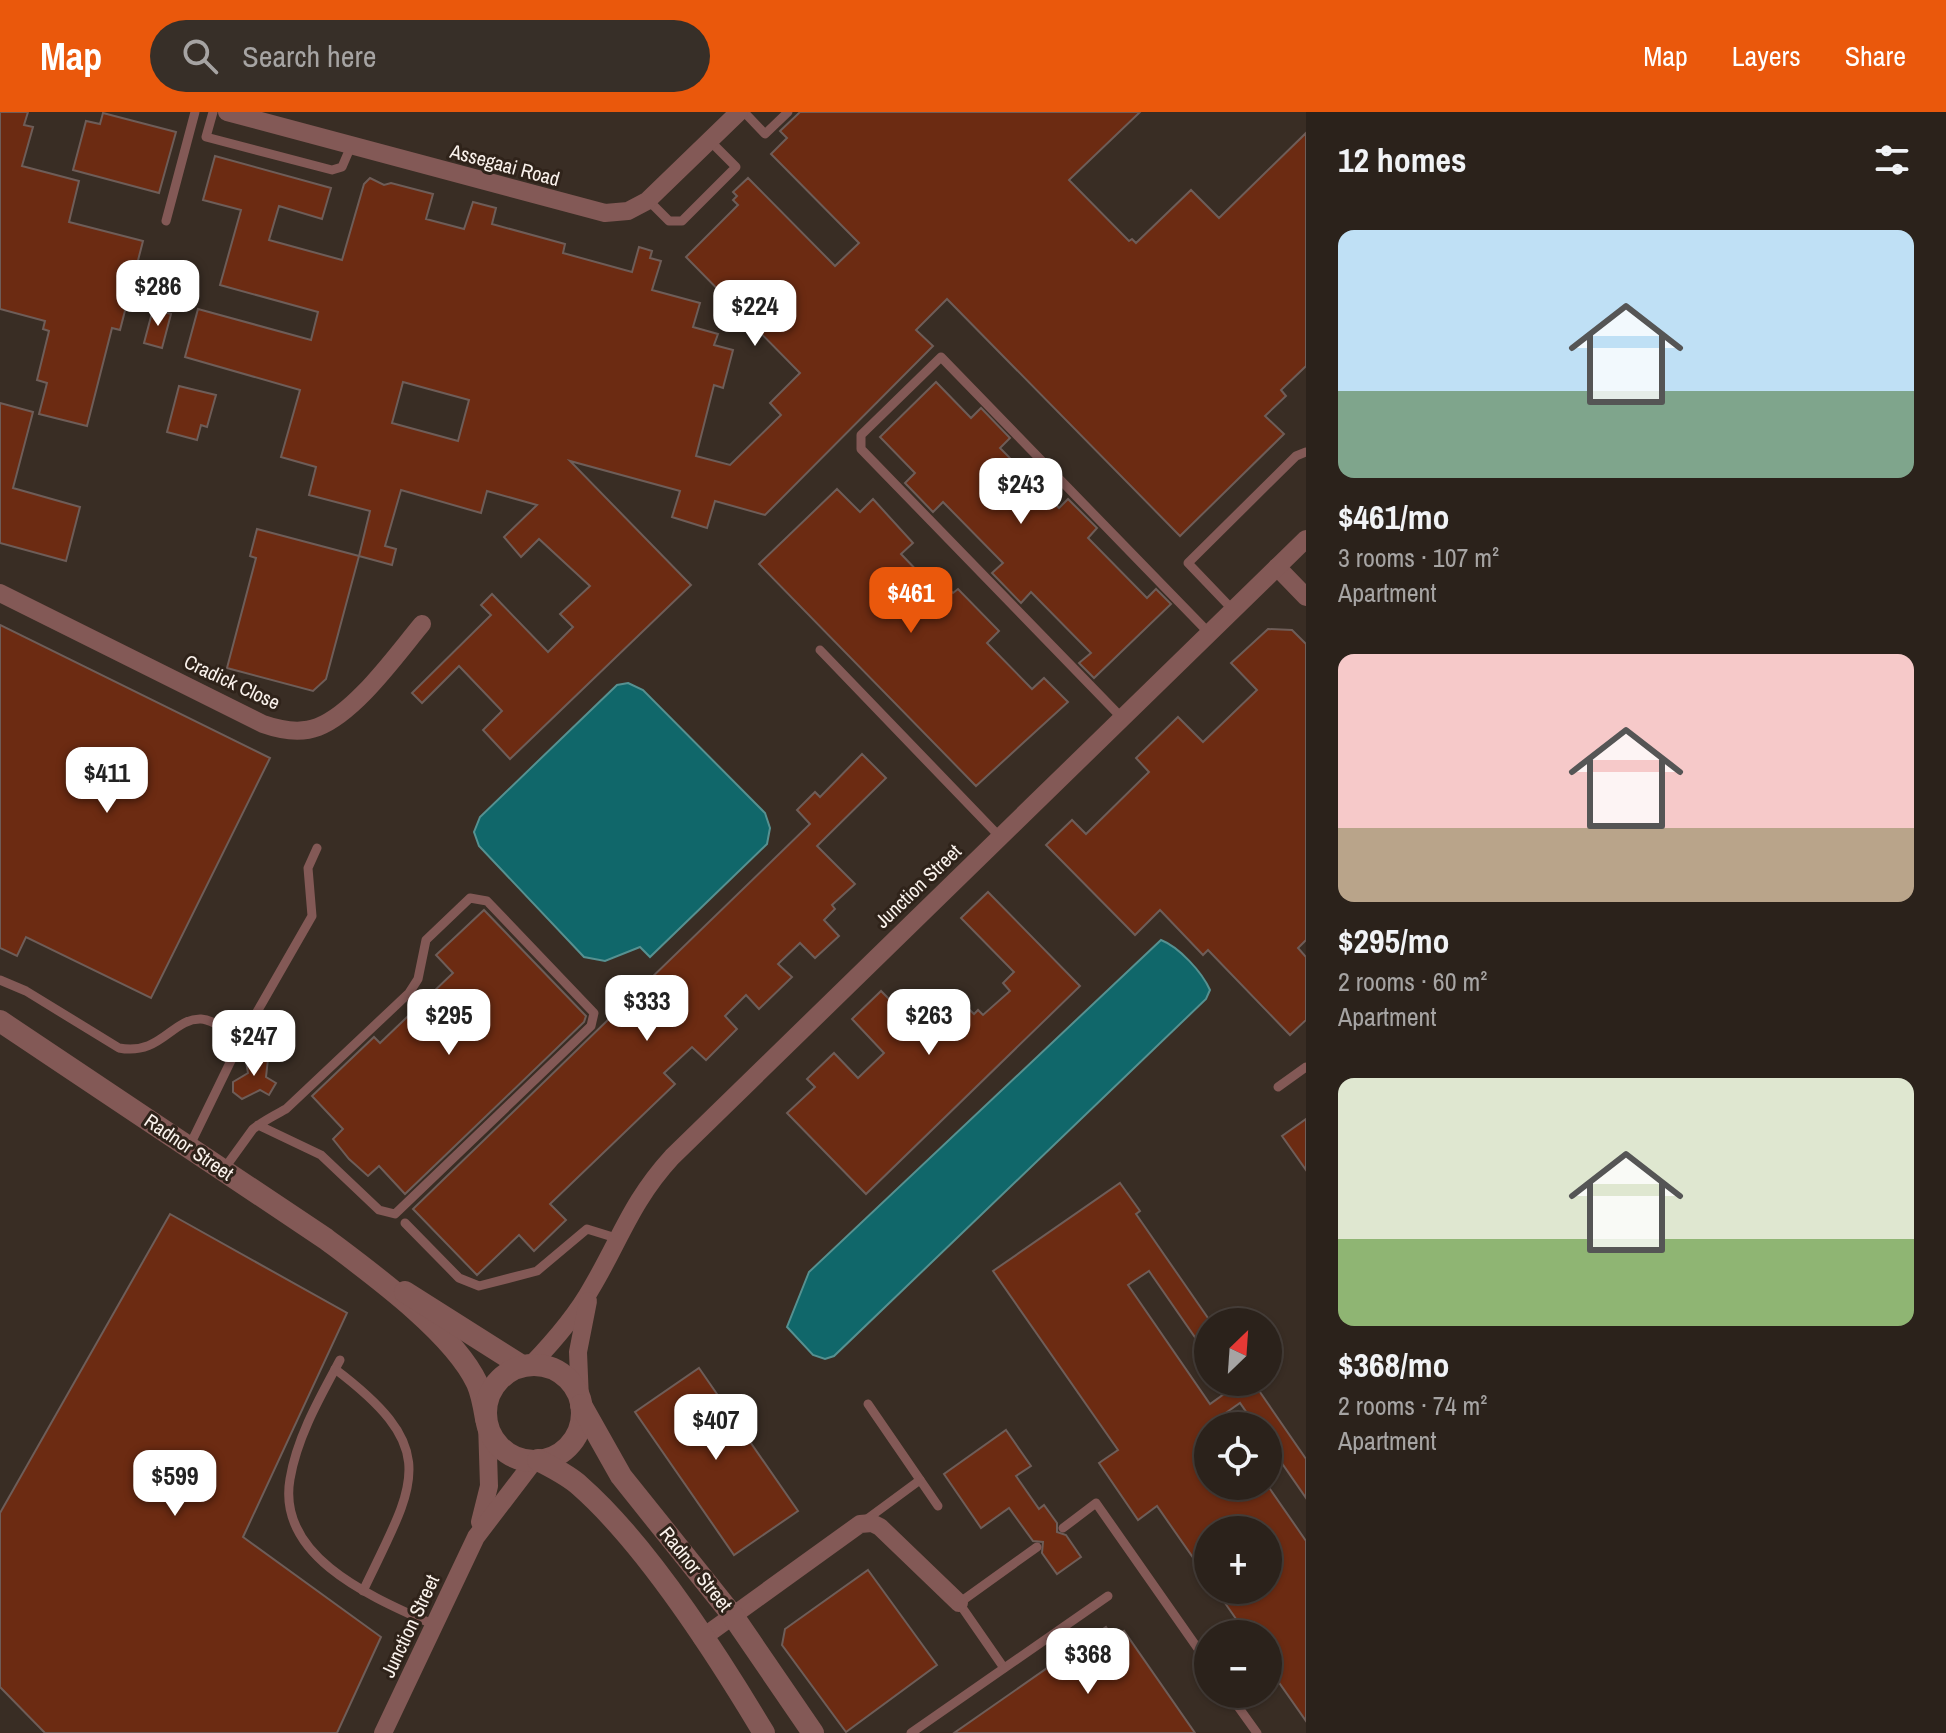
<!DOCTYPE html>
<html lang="en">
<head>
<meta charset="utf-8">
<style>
	body { margin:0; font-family:"Archivo Narrow",sans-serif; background:#372f28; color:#f1f3f6; height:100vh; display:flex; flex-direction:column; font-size:30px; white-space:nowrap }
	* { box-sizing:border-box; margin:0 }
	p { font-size:26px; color:#a6a4a3 }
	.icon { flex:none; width:44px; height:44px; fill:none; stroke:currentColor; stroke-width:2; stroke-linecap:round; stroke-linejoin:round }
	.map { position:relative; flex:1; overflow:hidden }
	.panel { display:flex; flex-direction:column; background:#2b221b; width:640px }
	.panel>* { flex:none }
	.needle { width:52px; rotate:25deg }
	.tools { position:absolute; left:1194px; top:1196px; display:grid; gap:16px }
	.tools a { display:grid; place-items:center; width:88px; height:88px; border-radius:50%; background:#2b221b; box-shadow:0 2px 6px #0004,0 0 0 2px #473f3a; font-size:40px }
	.price { position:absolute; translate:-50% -68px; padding:0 18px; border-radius:16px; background:#fff; color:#222; font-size:26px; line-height:52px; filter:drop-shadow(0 2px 4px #0008) }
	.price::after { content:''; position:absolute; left:50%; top:48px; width:24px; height:18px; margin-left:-12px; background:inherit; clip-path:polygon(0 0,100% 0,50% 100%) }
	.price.active { background:#ea580c; color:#fff }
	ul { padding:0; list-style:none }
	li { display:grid; align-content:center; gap:16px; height:424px; padding:0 32px }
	li span { display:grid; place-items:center; height:248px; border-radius:16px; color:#555 }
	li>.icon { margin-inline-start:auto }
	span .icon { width:144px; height:144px; fill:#fffc; stroke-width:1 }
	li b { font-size:34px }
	h2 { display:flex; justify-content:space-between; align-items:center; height:96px; padding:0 32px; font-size:34px }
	header { display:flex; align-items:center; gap:48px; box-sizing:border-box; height:112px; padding:0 40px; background:#ea580c; color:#fff }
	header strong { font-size:38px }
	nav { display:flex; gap:44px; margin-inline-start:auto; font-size:28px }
	.search { width:560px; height:72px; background:#372f28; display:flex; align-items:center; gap:20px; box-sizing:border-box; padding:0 28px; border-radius:44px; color:#a6a4a3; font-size:30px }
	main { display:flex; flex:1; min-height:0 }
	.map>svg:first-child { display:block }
</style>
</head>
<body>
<header>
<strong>Map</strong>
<div class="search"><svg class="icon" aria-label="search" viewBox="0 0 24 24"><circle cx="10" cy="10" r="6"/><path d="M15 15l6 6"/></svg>Search here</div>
<nav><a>Map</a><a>Layers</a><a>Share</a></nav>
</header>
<main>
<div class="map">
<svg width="1306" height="1621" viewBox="0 0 1306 1621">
	<rect width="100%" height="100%" fill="#392d24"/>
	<!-- water -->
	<g fill="#10676a" stroke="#569191" stroke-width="2">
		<polygon points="628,571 643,578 765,701 770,716 767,732 650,845 640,835 605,849 584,845 479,734 474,720 480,705 617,573"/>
		<path d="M1161 828C1179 835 1202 860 1210 878L1206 887 834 1244 825 1247 813 1243 787 1215 809 1160Z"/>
	</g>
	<!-- building -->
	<g fill="#6c2b12" stroke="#6e5d58" stroke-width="2" fill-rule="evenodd">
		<polygon points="0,0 28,0 24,13 33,15 22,54 79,69 69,110 143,129 120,218 112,216 87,314 39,302 47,271 37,268 49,219 43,217 45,209 0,197"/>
		<path d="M800 0H1140L1069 68 1129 129 1132 127 1136 131 1191 78 1219 106 1306 21V254L1281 278 1286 284 1265 304 1284 322 1180 424 947 187 916 218 933 234 765 403 715 389 707 416 672 405 680 379 570 349 691 473 510 647 483 618 502 599 459 554 422 591 412 581 491 503 481 493 492 482 548 540 573 515 560 502 590 474 539 427 521 445 504 425 537 393 487 379 481 401 401 378 385 434 396 437 392 453 359 444 370 399 309 383 316 355 281 345 300 278 185 245 198 197 311 228 318 200 220 173 241 98 203 88 215 44 331 76 322 107 279 94 269 128 342 148 364 72 370 66 384 73 391 71 433 82 426 107 464 117 473 90 496 96 492 112 565 132 563 141 632 160 639 135 652 139 650 146 661 149 652 178 700 191 693 215 718 222 714 233 733 238 723 276 714 273 696 344 730 353 781 303 770 291 800 261 686 145 738 93 733 88 737 84 733 80 748 66 835 154 859 131 771 42 787 26 780 19ZM403 270 469 288 458 329 392 311Z"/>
		<polygon points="103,1 176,20 159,81 73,58 86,9 100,12"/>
		<polygon points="153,197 171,202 162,236 144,231"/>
		<polygon points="936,270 971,306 981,296 1010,326 1000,336 1059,396 1068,387 1097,416 1088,426 1147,486 1156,477 1171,492 1094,566 1079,551 1091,541 1031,480 1021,491 992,461 1003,451 943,390 933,400 905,371 915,361 880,325"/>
		<polygon points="179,274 216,283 207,315 201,313 197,328 167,320"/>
		<polygon points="0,291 33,300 13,376 80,395 66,449 0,431"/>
		<polygon points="837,377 860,400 873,387 913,431 901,442 923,465 930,458 953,481 958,477 999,519 987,531 1032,577 1044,566 1068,590 976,674 759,452"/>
		<polygon points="257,417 359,444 326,567 313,579 227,556 256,446 250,444"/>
		<polygon points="0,513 270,646 151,886 26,825 17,844 0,836"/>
		<polygon points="1268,517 1292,518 1306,532 1306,828 1298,836 1306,845 1306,908 1290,923 1208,838 1203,843 1160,798 1135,823 1046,733 1072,708 1086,722 1149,660 1136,646 1178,605 1203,630 1257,578 1231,551"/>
		<polygon points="862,642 886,666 817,734 855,772 832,793 835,797 824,808 839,824 815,846 800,831 778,852 792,865 759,897 746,883 725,904 737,917 706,948 692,935 664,961 675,972 550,1092 566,1108 534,1139 519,1123 477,1163 413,1097 810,712 797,698 815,680 820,685"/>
		<polygon points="988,780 1080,874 866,1082 787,1001 815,975 807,967 834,941 858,966 884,941 852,907 881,879 916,914 950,879 974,902 978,898 983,903 1010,879 1003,871 1014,860 961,806"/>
		<polygon points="484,798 586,904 584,910 405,1082 379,1054 368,1064 349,1047 333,1027 343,1017 312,984 374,925 380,931 453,861 436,843"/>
		<polygon points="254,941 268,947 266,965 276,971 269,983 260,978 242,987 233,980 233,970 248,961 246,949"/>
		<polygon points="1306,1007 1306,1058 1282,1024"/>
		<polygon points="1120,1071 1140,1099 1136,1102 1208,1206 1208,1244 1149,1159 1128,1173 1210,1292 1231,1277 1226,1270 1253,1270 1306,1347 1306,1386 1268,1331 1268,1314 1256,1314 1240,1291 1220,1305 1226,1314 1208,1314 1208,1374 1268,1374 1306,1429 1306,1609 1268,1555 1268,1522 1262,1522 1254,1510 1243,1517 1216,1478 1268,1478 1268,1418 1208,1418 1208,1467 1157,1394 1138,1408 1099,1351 1118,1338 993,1159"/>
		<polygon points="170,1102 347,1201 243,1425 381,1525 337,1621 45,1621 0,1575 0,1401"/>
		<polygon points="699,1256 798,1399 734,1443 635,1300"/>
		<polygon points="1006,1318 1031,1354 1016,1364 1039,1397 1044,1393 1057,1411 1057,1420 1066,1423 1081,1445 1057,1462 1042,1441 1043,1430 1033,1429 1009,1396 981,1416 944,1362"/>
		<polygon points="868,1458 937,1553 846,1620 782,1533 785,1517"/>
		<polygon points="1106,1515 1114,1526 1124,1519 1195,1621 954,1621"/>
	</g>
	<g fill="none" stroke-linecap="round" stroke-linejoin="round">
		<!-- service -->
		<g stroke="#835956" stroke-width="9">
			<polyline points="213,0 206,25 332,58 342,55 351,34"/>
			<polyline points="744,0 765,22 788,0"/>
			<polyline points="648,88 669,109 682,109 736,55 710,29"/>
			<polyline points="166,109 195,0"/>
			<polyline points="1233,498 1188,451 1296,344 1306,340"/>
			<polyline points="820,538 1000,725"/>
			<polyline points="1122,606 861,337 861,323 941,245 1209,521"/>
			<path d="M0 868 26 879 119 936C161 944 172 906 201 907 214 908 230 920 242 926"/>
			<polyline points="1278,975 1306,955"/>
			<polyline points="189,1035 242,926 312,804 308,756 317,736"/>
			<path d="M224 1057 253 1017C263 1009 275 1003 286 997L409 881 418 867 426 828 470 786 487 789 594 901 591 914 395 1102 379 1098 321 1043 258 1013"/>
			<polyline points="405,1111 459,1166 479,1174 537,1159 587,1117 616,1126"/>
			<path d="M340 1248C320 1285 297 1325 290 1367 276 1447 377 1487 434 1513"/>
			<path d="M335 1257C443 1339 415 1370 363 1479"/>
			<polyline points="868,1292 938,1394"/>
			<polyline points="863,1410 920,1368"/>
			<polyline points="1063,1416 1096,1391 1208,1551"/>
			<polyline points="1004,1556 959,1491 1037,1435"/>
			<polyline points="1229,1582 1257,1621"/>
			<polyline points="911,1621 1108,1484"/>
		</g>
		<!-- minor -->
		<g stroke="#835956" stroke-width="18">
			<polyline points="227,0 605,101 628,99 647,89 739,0"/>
			<polyline points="1277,455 1306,485"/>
			<path d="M0 481 263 612C280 618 300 622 318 615 356 600 396 543 422 512"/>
			<path d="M531 1253C554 1229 576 1204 592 1175 621 1126 631 1090 672 1045L1306 427"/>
			<polyline points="580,1288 578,1240 588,1189"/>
			<polyline points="480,1410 489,1374 487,1311"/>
			<polyline points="702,1526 860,1412 872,1411 880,1415 959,1491"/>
			<polyline points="383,1621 476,1425 534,1349"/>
		</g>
		<!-- tertiary -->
		<g stroke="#835956" stroke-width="22">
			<path d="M0 909 326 1127C371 1161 453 1220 477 1271 482 1282 484 1295 486 1307"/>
			<polyline points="405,1180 522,1254"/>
			<circle cx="534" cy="1301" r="48"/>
			<polyline points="581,1293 621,1364 733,1504 813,1621"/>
			<path d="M538 1348C553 1356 568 1363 580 1374 647 1433 718 1544 764 1621"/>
		</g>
	</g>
	<g text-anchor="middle" stroke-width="6" stroke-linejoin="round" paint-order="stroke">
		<!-- street labels -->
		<g font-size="20" fill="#faf2ec" stroke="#2f231a">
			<text transform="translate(505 53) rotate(15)" y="7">Assegaai Road</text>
			<text transform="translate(232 570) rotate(25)" y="7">Cradick Close</text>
			<text transform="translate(918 774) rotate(-44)" y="7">Junction Street</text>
			<text transform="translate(189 1035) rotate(34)" y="7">Radnor Street</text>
			<text transform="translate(696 1457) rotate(51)" y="7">Radnor Street</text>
			<text transform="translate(410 1514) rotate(-65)" y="7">Junction Street</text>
		</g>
	</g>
</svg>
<div class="tools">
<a><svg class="needle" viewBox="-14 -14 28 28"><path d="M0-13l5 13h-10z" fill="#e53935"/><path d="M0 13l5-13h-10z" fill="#a6a4a3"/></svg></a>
<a><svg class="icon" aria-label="locate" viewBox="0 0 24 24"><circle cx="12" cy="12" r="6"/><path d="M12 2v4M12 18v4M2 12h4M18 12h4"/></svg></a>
<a>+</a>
<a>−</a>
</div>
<b class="price" style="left:158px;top:216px">$286</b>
<b class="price" style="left:755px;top:236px">$224</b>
<b class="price" style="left:1021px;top:414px">$243</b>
<b class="price active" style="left:911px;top:523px">$461</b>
<b class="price" style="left:107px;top:703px">$411</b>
<b class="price" style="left:647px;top:931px">$333</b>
<b class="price" style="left:449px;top:945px">$295</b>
<b class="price" style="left:929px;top:945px">$263</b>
<b class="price" style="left:254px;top:966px">$247</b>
<b class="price" style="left:716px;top:1350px">$407</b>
<b class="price" style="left:175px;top:1406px">$599</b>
<b class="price" style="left:1088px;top:1584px">$368</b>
</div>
<section class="panel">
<h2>12 homes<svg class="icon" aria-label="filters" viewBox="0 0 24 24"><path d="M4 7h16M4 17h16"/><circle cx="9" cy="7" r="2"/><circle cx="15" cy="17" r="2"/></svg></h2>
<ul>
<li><span style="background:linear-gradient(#bfe0f5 65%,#7fa58c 0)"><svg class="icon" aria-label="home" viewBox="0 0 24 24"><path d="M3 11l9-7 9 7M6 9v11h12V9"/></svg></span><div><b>$461/mo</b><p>3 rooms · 107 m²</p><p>Apartment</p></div></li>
<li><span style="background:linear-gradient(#f6c9c9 70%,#b9a48a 0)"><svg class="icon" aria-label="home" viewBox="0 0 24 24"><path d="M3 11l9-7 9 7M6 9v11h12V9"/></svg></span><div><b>$295/mo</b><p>2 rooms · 60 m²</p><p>Apartment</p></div></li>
<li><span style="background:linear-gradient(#dfe7d0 65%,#8fb573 0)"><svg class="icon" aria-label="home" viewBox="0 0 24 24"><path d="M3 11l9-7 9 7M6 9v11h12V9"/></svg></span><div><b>$368/mo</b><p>2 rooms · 74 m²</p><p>Apartment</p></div></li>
</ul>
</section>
</main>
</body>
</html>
